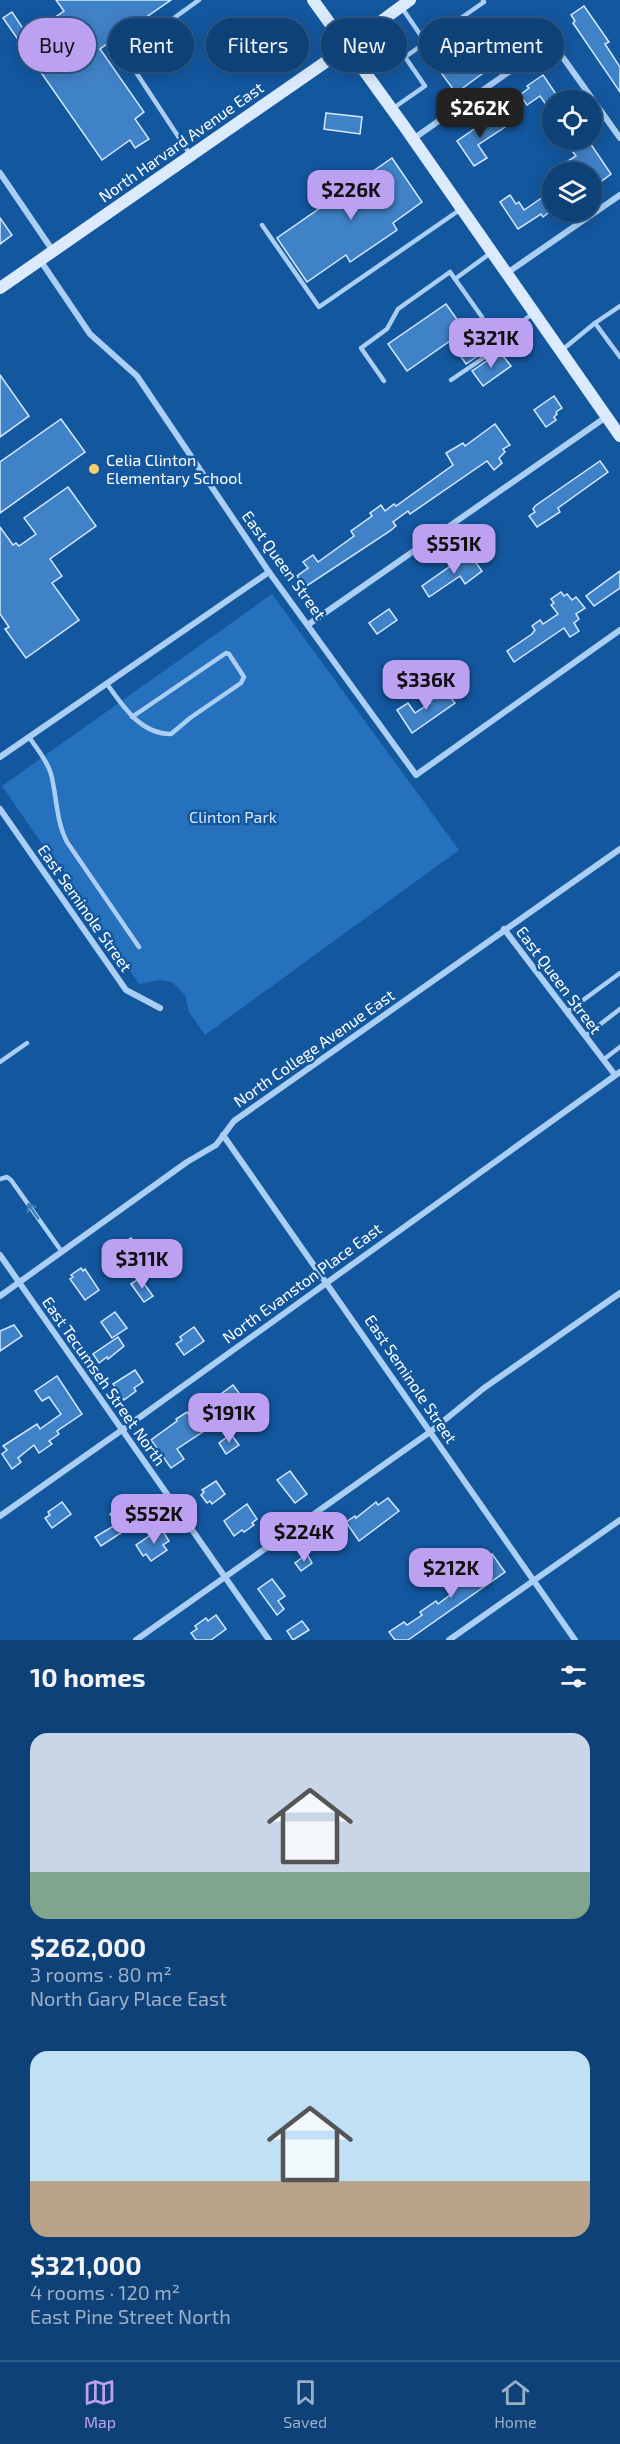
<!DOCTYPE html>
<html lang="en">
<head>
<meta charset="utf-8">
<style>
	body { margin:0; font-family:"Exo 2",sans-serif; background:#17487c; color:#f1f3f6; height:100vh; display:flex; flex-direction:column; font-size:22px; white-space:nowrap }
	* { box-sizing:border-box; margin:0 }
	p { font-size:20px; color:#9bafc6 }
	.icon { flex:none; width:33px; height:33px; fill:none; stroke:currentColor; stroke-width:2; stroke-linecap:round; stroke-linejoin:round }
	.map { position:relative; height:1640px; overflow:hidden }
	.sheet { display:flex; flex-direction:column; background:#0e4177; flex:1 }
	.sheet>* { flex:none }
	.hud { position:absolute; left:18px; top:18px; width:585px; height:54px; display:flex; gap:12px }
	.buttons { position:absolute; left:542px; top:90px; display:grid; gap:12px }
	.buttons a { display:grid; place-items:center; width:60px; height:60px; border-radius:50%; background:#0e4177; box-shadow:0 3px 15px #0003,0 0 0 2px #2e5a89; font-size:30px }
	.price { position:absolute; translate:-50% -51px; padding:0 14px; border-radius:12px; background:#bca0f2; color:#111; font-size:20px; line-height:39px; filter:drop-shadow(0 2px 3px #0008) }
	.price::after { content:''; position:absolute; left:50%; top:36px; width:18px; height:14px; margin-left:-9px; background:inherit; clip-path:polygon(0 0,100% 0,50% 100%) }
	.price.selected { background:#222; color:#fff }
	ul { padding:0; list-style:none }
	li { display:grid; align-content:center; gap:12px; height:318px; padding:0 30px }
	li span { display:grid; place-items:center; height:186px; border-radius:18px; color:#555 }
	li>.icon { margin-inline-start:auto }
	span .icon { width:108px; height:108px; fill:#fffc; stroke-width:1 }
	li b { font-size:26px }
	h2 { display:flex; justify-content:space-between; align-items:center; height:72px; padding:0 30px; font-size:26px }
	.chip { padding:0 21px; border-radius:27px; background:#0e4177; box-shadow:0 3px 15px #0003,0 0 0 2px #2e5a89; font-size:21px; line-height:54px }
	.chip.selected { background:#bca0f2; color:#111 }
	.tabs { display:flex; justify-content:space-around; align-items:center; height:84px; border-top:2px solid #2e5a89; background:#0e4177; font-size:16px; color:#9bafc6 }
	.tabs a { display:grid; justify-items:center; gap:3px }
	.tabs .selected { color:#bca0f2 }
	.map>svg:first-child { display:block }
</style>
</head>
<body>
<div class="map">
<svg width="620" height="1640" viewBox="0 0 620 1640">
	<rect width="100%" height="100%" fill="#13579f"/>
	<!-- green -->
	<polygon fill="#2671bd" points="272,594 459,850 205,1035 189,1012 185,995 172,982 160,980 139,984 2,786"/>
	<!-- building -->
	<g fill="#4082c7" stroke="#d4e9fe" stroke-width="1.5">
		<polygon points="56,0 171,0 100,49 144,112 135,119 149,139 135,148 130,140 102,160 3,18 12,12 28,36 64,11"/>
		<polygon points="584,6 609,42 605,44 620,67 620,92 573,23 575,21 571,15"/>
		<polygon points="491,29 509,54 456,93 436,66 477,36 478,39"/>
		<polygon points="543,75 560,100 552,100 552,113 540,96 527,105 520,95 529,88 527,86"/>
		<polygon points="326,113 362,117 360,134 324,129"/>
		<polygon points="496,114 505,127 478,145 487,158 474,166 457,141"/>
		<polygon points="564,140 588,140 611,174 591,189 591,172 588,172 584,167 576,172 550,172 576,156"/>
		<polygon points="392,158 422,202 393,223 397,230 350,262 346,255 307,282 277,238"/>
		<polygon points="552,191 552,210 543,217 541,214 518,229 500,202 510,195 516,204 519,202 524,210"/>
		<polygon points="0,218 12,235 0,244"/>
		<polygon points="446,304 468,335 481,325 495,344 466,364 450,341 407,371 388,344"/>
		<polygon points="500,352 511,366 483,386 472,371"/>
		<polygon points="0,375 29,416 0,437"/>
		<polygon points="554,396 562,408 556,412 557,414 554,417 556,420 546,427 534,410"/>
		<polygon points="61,419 85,452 0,513 0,462"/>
		<polygon points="495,424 510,445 503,449 505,452 499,458 502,463 494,470 487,461 410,514 408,511 393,522 396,526 390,531 305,587 297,576 308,568 303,562 313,555 318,562 354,536 351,531 372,516 370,513 381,505 385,511 394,504 396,506 453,465 446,453 463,443 465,446"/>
		<polygon points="600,461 608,472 558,508 560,512 537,527 529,516 535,512 533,509 535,506"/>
		<polygon points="68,487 96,526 50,559 62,576 52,583 79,620 26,658 5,629 9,627 0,614 0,527 13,545 16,543 19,546 36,534 24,518"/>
		<polygon points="469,553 482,571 465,584 460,576 429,597 422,586"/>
		<polygon points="620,571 620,588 594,606 586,596"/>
		<polygon points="561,592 564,596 567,594 572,600 576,597 585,608 576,614 579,619 574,623 579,631 570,637 564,628 514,662 507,651 532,634 535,630 532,626 540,620 543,624 558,614 551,605 554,603 551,599"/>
		<polygon points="389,609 397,620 377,634 369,623"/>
		<polygon points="435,691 439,696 446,691 455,703 412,733 397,710 408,703 415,713 430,703 426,697"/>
		<polygon points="131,1238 148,1262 134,1272 117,1247"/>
		<polygon points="81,1268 83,1271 85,1269 99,1290 85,1300 70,1279 73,1277 71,1275"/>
		<polygon points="140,1278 153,1296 144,1302 131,1284"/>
		<polygon points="115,1312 127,1328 112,1338 101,1322"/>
		<polygon points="14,1325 22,1336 0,1351 0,1331"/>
		<polygon points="194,1327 204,1341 184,1355 176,1344 182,1340 180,1337"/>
		<polygon points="118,1337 124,1346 108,1359 107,1357 99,1363 93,1354"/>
		<polygon points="135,1370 143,1382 134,1388 136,1391 124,1400 113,1384"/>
		<polygon points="57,1376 82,1414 57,1431 59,1434 49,1441 52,1444 39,1453 34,1445 18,1458 21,1462 12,1469 2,1454 7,1450 3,1446 37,1424 40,1429 61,1414 49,1397 42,1401 35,1391"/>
		<polygon points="233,1385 242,1397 202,1428 204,1431 177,1449 184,1459 171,1468 151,1440 177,1421 176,1419 187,1412 189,1415 203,1407"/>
		<polygon points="231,1434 239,1445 226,1454 219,1443"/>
		<polygon points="290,1471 307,1494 295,1503 277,1480"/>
		<polygon points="216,1481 225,1494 212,1504 210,1501 207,1503 201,1495 204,1492 202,1490"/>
		<polygon points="140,1495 151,1513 101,1546 95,1537 117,1524 110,1514"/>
		<polygon points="388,1498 399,1511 359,1541 346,1522 355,1516 356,1518 376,1502 378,1505"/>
		<polygon points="62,1502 71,1514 52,1528 45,1518 50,1515 48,1512"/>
		<polygon points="247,1504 257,1519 252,1523 254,1525 244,1532 242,1530 234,1536 224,1521"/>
		<polygon points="161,1528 169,1541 163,1545 167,1550 151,1561 146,1554 143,1556 136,1545"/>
		<polygon points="307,1554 312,1563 301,1571 295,1563"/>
		<polygon points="492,1554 505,1572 408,1640 395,1640 389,1632 404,1622 407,1625 422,1615 420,1612 436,1601 438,1604 454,1592 452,1589 479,1570 476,1565"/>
		<polygon points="272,1579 285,1596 278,1601 284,1609 277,1615 258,1589"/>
		<polygon points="216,1615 226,1629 211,1640 196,1640 191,1633 197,1629 195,1626 206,1618 208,1621"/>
		<polygon points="302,1621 309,1630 293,1640 287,1631"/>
	</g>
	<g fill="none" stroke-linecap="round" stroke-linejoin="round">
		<!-- service -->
		<g stroke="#abcff4" stroke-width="4.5">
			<polyline points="402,8 426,43"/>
			<polyline points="392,109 425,86 405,57 484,2 483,0"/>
			<polyline points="191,156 124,54 199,0"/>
			<polyline points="262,225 319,307 461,209"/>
			<polyline points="455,279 492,252"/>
			<polyline points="595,323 620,306"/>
			<polyline points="562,350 595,323 620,357"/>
			<polyline points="451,380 498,348 517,325 534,313"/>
			<polyline points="384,381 361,348 387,329 398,309 450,272 482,317"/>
			<path d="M107 684C123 706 140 734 171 734L190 718 241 683 244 677 229 654 226 653 132 717"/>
			<path d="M29 737C37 749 47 760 51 774 57 797 56 821 67 842L139 947"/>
			<polyline points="567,1012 620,973"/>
			<polyline points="585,1036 620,1009"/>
			<polyline points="603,1060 620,1047"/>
			<polyline points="0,1062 27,1043"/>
			<polyline points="0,1179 7,1177 11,1180 62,1252"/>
		</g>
		<!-- minor -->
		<g stroke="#abcff4" stroke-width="6">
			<polyline points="413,139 543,48 558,52 564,59 620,138"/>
			<polyline points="0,173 53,251"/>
			<polyline points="40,260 90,334 137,376 269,572 416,775 620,630"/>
			<polyline points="507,273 620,195"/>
			<polyline points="309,624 606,417"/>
			<polyline points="0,757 269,572"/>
			<polyline points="0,809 126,990 160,1008"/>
			<polyline points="504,929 615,1075"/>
			<polyline points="223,1135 575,1640"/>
			<polyline points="0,1255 269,1640"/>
			<polyline points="0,1296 187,1162 216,1145 234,1121 620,849"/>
			<polyline points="0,1516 122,1430 620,1072"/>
			<polyline points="136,1640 430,1432 484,1388 620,1293"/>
			<polyline points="449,1640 620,1520"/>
		</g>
		<!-- secondary -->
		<g stroke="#dbebfd" stroke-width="12">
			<polyline points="313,0 404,126 620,436"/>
			<polyline points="0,288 327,61 410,0"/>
		</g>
	</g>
	<!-- one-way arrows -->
	<defs><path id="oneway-shaft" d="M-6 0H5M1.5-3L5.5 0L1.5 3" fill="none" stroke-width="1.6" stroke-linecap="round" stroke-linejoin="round" transform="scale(1.5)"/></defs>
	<use stroke="#417bb8" href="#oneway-shaft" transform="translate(33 1211) rotate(-125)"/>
	<!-- markers -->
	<circle fill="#ffcf6e" stroke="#13579f" stroke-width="2" cx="94" cy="469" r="6"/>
	<g text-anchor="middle" stroke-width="5" stroke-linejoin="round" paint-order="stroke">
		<!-- street labels -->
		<g font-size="16" fill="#fff" stroke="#13579f">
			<text transform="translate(181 142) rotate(-35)" y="6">North Harvard Avenue East</text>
			<text transform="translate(284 565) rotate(54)" y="6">East Queen Street</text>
			<text transform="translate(85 908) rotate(55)" y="6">East Seminole Street</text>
			<text transform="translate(559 980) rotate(53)" y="6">East Queen Street</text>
			<text transform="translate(314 1048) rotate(-35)" y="6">North College Avenue East</text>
			<text transform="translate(302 1283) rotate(-36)" y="6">North Evanston Place East</text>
			<text transform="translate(411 1379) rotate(56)" y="6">East Seminole Street</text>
			<text transform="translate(104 1381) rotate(55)" y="6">East Tecumseh Street North</text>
		</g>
		<!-- poi labels -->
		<g font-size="16" fill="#fff" stroke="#13579f" text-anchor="start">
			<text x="106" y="466">Celia Clinton<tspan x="106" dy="18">Elementary School</tspan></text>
		</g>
		<!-- park labels -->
		<g font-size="16" fill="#d4e9fe" stroke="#13579f">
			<text x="233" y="823">Clinton Park</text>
		</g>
	</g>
</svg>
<div class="buttons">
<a><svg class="icon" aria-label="locate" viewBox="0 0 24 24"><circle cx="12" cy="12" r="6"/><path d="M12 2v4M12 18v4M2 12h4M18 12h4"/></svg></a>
<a><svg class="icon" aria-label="layers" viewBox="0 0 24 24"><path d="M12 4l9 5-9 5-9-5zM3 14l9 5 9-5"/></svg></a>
</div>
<b class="price selected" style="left:480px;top:139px">$262K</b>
<b class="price" style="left:351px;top:221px">$226K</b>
<b class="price" style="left:491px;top:369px">$321K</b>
<b class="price" style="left:454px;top:575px">$551K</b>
<b class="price" style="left:426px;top:711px">$336K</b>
<b class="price" style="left:142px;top:1290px">$311K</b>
<b class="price" style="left:229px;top:1444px">$191K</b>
<b class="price" style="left:154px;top:1545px">$552K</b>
<b class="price" style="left:304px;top:1563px">$224K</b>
<b class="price" style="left:451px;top:1599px">$212K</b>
<div class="hud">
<a class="chip selected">Buy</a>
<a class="chip">Rent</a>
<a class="chip">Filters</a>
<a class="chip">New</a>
<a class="chip">Apartment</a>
</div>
</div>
<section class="sheet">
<h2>10 homes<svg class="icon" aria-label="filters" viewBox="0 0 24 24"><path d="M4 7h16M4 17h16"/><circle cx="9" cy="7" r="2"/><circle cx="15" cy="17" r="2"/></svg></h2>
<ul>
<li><span style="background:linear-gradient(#c9d6e8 75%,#7fa58c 0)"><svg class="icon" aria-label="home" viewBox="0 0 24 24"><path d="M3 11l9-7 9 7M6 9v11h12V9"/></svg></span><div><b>$262,000</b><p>3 rooms · 80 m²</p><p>North Gary Place East</p></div></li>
<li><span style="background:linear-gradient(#bfe0f5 70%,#b9a48a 0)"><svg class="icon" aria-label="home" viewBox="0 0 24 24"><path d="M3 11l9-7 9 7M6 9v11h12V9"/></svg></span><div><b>$321,000</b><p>4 rooms · 120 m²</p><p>East Pine Street North</p></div></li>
</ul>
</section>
<nav class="tabs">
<a class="selected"><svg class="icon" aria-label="map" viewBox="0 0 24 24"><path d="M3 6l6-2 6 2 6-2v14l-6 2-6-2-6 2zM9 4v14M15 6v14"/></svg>Map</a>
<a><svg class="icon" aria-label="saved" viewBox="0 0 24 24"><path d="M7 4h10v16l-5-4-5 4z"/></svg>Saved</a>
<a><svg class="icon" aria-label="home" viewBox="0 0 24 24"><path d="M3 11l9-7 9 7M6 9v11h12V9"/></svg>Home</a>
</nav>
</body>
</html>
